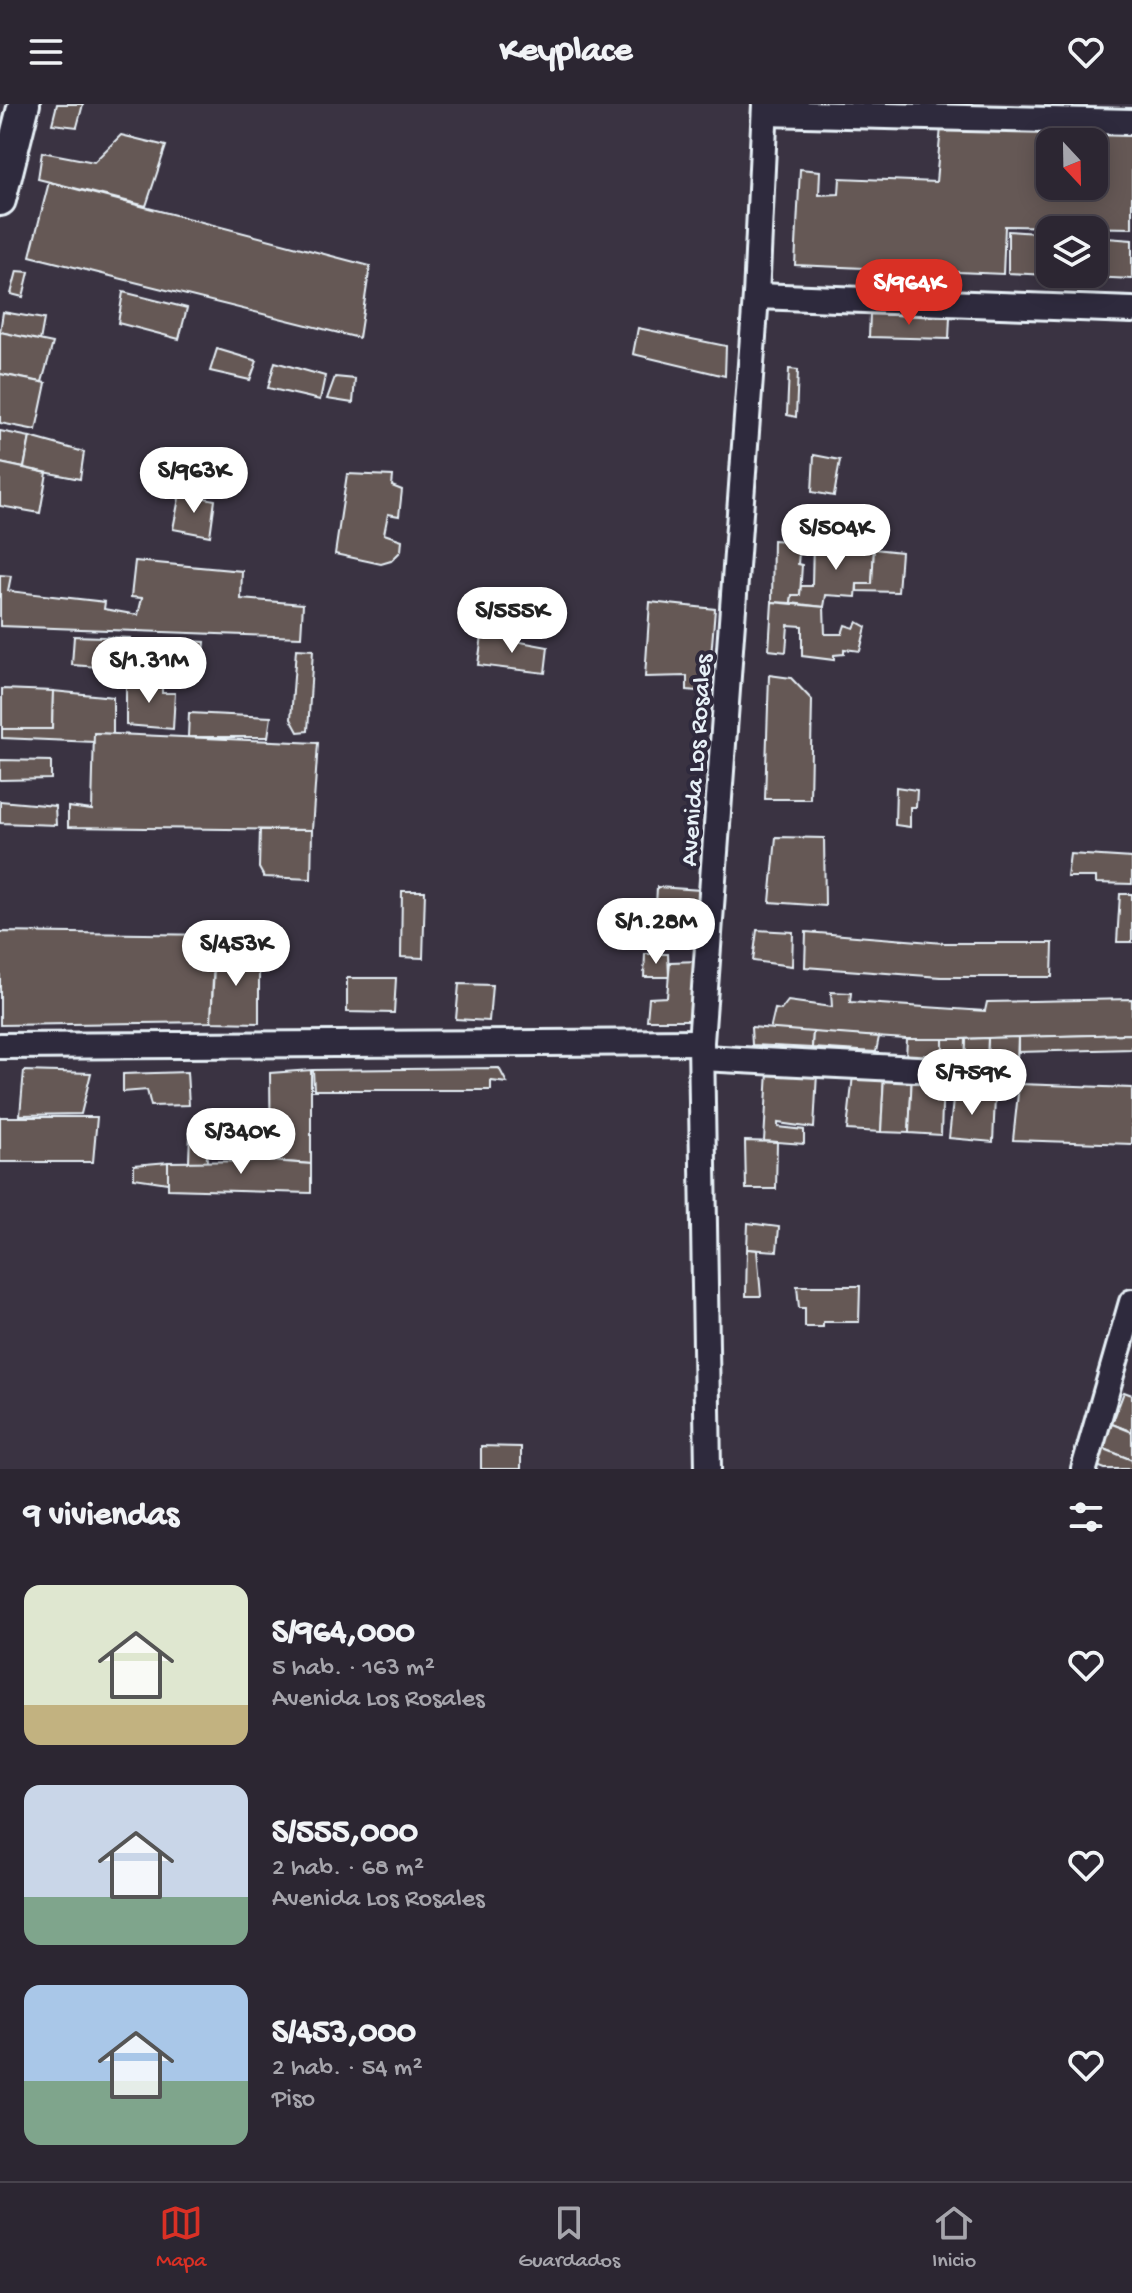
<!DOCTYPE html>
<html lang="es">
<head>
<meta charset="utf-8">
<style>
	body { margin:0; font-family:"Gochi Hand",sans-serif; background:#342e3a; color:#f1f3f6; height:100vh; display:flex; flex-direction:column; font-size:30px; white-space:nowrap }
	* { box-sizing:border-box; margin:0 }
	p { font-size:26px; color:#a6a5ac }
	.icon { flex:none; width:44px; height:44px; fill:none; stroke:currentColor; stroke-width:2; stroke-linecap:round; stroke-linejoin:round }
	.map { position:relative; height:1365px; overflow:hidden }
	.sheet { display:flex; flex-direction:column; background:#2c2632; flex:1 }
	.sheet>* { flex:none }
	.needle { width:52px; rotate:158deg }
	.fabs { position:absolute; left:1036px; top:24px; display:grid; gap:16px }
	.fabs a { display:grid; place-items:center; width:72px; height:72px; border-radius:16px; background:#2c2632; box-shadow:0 4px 20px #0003,0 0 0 2px #48434d; font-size:40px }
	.price { position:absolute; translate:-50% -68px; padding:0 18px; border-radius:28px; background:#fff; color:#222; font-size:26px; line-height:52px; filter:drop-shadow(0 2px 4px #0008) }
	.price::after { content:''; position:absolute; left:50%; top:48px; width:24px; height:18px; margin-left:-12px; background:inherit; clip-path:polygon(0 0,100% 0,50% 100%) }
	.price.selected { background:#d93025; color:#fff }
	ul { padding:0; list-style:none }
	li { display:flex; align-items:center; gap:24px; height:200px; padding:0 24px }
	li span { display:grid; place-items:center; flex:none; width:224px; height:160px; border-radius:16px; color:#555 }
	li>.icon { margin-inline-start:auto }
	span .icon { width:96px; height:96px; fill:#fffc; stroke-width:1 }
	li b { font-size:34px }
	h2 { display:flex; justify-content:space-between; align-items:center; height:96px; padding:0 24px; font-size:34px }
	header { display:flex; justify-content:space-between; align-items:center; height:104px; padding:0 24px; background:#2c2632; font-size:36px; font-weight:700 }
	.tabs { display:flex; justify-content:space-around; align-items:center; height:112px; border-top:2px solid #48434d; background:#2c2632; font-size:22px; color:#a6a5ac }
	.tabs a { display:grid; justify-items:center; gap:4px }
	.tabs .selected { color:#d93025 }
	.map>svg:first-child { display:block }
</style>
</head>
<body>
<header><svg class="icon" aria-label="menu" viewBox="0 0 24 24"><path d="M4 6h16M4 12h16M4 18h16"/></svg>Keyplace<svg class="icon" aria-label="heart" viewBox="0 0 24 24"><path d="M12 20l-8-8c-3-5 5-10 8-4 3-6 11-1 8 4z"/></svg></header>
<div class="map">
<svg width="1132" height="1365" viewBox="0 0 1132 1365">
	<rect width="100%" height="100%" fill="#3a3342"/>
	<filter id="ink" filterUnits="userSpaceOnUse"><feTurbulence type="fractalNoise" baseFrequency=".0125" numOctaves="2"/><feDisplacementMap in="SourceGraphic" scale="16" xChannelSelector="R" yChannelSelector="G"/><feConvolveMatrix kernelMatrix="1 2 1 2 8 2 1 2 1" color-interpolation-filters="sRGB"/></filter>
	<g filter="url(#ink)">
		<!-- building -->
		<g fill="#655854" stroke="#e8f1f8" stroke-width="2" fill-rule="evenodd">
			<polygon points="57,0 83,0 77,23 52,20"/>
			<path d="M941 23 1132 28V124L1005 122 1003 170 795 161 800 65 820 67 819 91 839 90 840 74 936 78ZM1050 38H1094V82H1050Z"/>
			<polygon points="121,31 166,42 146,102 38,75 42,48 94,58"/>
			<polygon points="49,78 370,162 359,234 30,152"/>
			<polygon points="1008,127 1050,130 1050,170 1094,170 1094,133 1132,136 1132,175 1008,169"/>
			<polygon points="17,167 29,168 23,193 11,190"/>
			<polygon points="123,188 187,204 179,235 118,219"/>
			<polygon points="3,208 44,215 40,237 0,228"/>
			<polygon points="870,210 950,213 949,235 869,233"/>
			<polygon points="638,224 726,242 725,272 633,250"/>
			<polygon points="0,228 53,239 42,278 0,270"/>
			<polygon points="217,245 257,257 250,276 210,267"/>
			<polygon points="275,258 325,272 320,296 268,284"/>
			<polygon points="789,265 798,266 796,313 787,311"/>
			<polygon points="0,270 46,279 36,326 0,319"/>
			<polygon points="335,273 355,275 353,299 327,295"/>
			<polygon points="0,327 30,333 24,364 0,359"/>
			<polygon points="30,333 84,348 80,375 24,364"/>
			<polygon points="814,351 840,356 834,392 812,388"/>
			<polygon points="0,359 47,369 40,409 0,402"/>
			<polygon points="347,370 393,372 392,382 402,386 399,412 388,410 384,430 402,436 401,447 391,457 381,460 335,450"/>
			<polygon points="180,389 215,396 210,432 173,425"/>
			<polygon points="773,436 800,438 798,460 802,461 800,491 792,491 791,499 772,498"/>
			<polygon points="813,436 848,437 847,445 874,445 872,480 857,480 856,493 826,491 824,503 791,499 792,491 800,491 801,482 812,482"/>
			<polygon points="874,445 901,448 898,488 857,487 857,480 872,480"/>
			<polygon points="135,457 242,467 241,495 303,500 301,533 0,522 0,471 11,472 8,487 105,498 104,505 138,511 142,494 131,493"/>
			<polygon points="650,498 715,505 708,588 687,586 687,572 645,573"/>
			<polygon points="772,498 824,503 825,530 842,530 845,521 854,524 857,518 866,523 860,547 844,545 844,550 834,551 834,556 802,552 802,522 788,521 786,548 769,546"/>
			<polygon points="482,531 548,543 545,569 478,561"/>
			<polygon points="74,532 130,534 128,553 98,551 99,563 72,561"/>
			<polygon points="172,536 205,538 203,558 169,556"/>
			<polygon points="296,545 313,546 308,627 298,628 291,615"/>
			<polygon points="769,571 791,574 812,596 810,695 765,695"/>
			<polygon points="126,576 162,578 162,589 175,589 173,625 126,621"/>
			<polygon points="2,585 53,587 52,625 2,625"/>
			<polygon points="53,587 113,593 113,630 94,629 94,638 2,634 2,625 52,625"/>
			<polygon points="189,609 271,613 268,633 188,633"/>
			<polygon points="94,629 318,639 312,726 68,723 68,703 92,706"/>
			<polygon points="0,656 51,657 51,675 0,676"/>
			<polygon points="896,683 917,686 916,703 910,703 910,723 895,721"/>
			<polygon points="0,697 55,702 56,721 0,719"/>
			<polygon points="260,726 312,726 311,775 264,773 259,764"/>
			<polygon points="776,733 824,734 825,802 770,798"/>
			<polygon points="1070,750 1132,754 1132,780 1096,779 1096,773 1067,773"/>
			<polygon points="657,783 701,786 700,823 655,821"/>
			<polygon points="402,787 425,787 423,854 401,853"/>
			<polygon points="1120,790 1132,790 1132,838 1117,838"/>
			<polygon points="757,826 793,828 792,862 753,857"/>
			<polygon points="0,828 215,831 211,918 0,921"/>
			<polygon points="806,828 944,839 1053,839 1052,873 941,873 805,863"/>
			<polygon points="215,847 259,850 259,919 211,918"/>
			<polygon points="645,850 668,850 669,873 644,873"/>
			<polygon points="699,857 696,916 647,916 649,894 667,893 670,858"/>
			<polygon points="347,874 396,874 394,909 347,908"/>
			<polygon points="459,880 492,881 489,917 456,915"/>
			<polygon points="831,888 851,889 850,898 985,907 987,898 1132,895 1132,930 921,936 770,926 775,905 781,906 788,897 832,903"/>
			<polygon points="751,923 813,928 812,944 752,941"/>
			<polygon points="813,928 879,933 876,948 812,944"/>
			<polygon points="1132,930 1132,945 1018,948 1018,933"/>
			<polygon points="1018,933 1017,957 987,955 988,934"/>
			<polygon points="988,934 987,955 965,957 966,935"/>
			<polygon points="907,935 943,935 943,954 906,954"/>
			<polygon points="943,935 966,935 965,957 943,957"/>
			<polygon points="499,964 507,979 491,977 491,986 314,986 313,966"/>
			<polygon points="311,966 311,1060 271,1057 270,969"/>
			<polygon points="24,967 91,969 81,1010 20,1011"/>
			<polygon points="768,967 817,969 814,1024 778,1019 778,1023 804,1026 804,1040 764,1037"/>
			<polygon points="187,968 189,1001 151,1002 147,986 123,988 123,970"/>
			<polygon points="853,971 884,972 881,1028 847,1026"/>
			<polygon points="912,971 909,1029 881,1028 884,972"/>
			<polygon points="912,971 943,972 941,1031 909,1029"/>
			<polygon points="1019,980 1132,984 1132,1040 1013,1036"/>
			<polygon points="954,987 995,994 993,1038 949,1034"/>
			<polygon points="0,1013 97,1013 93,1058 0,1058"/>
			<polygon points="190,1029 206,1031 207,1058 189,1058"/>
			<polygon points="745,1037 777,1038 776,1085 746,1085"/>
			<polygon points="271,1057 311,1060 311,1089 168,1085 168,1058"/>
			<polygon points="168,1058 168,1079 134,1074 134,1061"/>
			<polygon points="748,1119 779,1123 777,1147 747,1145"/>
			<polygon points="747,1145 757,1146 761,1192 746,1192"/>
			<polygon points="797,1182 860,1182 859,1218 823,1218 823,1223 805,1223 805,1204 799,1204"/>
			<polygon points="1124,1288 1132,1291 1132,1328 1112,1320"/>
			<polygon points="1112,1320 1132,1328 1132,1356 1102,1344"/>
			<polygon points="481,1342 521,1343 521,1365 481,1365"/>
			<polygon points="1102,1344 1132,1356 1132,1365 1105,1365 1097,1362"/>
		</g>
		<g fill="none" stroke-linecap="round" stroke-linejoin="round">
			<defs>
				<g id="minor">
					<polyline points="765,9 1132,18"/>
					<polyline points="756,192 1132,206"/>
					<polyline points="0,942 701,938"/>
					<polyline points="702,954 936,966"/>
					<polyline points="708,1365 701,938 756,192 765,0"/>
					<polyline points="1084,1365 1132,1198"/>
				</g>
				<polyline id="major" points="0,96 24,0"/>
			</defs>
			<!-- minor casing -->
			<use href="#minor" stroke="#e8f1f8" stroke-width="30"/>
			<!-- major casing -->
			<use href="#major" stroke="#e8f1f8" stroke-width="36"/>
			<!-- minor -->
			<use href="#minor" stroke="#2f2a3d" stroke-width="24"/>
			<!-- major -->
			<use href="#major" stroke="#2f2a3d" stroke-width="30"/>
		</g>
	</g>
	<g text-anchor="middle" stroke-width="8" stroke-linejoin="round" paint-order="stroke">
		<!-- street labels -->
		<g font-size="26" fill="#e8f1f8" stroke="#2f2a3d">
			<text transform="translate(694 656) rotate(-86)" y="9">Avenida Los Rosales</text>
		</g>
	</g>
</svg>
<div class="fabs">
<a><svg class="needle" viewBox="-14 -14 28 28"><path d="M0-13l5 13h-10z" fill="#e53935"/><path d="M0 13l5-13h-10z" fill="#a6a5ac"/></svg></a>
<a><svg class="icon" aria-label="layers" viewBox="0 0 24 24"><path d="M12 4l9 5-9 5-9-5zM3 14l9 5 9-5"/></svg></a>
</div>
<b class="price selected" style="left:909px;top:223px">S/964K</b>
<b class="price" style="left:194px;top:411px">S/963K</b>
<b class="price" style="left:836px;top:468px">S/504K</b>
<b class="price" style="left:512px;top:551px">S/555K</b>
<b class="price" style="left:149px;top:601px">S/1.31M</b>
<b class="price" style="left:656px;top:862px">S/1.28M</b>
<b class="price" style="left:236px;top:884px">S/453K</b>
<b class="price" style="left:972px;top:1013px">S/759K</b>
<b class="price" style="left:241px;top:1072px">S/340K</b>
</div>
<section class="sheet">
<h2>9 viviendas<svg class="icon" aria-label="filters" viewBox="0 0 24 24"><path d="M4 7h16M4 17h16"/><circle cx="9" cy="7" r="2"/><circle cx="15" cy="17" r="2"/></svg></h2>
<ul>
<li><span style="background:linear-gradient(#dfe7d0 75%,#c2b280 0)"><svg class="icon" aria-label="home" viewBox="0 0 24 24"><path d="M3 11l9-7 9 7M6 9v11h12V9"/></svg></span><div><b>S/964,000</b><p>5 hab. · 163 m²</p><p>Avenida Los Rosales</p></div><svg class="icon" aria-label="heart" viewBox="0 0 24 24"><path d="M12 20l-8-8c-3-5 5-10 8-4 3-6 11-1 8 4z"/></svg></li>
<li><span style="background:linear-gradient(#c9d6e8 70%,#7fa58c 0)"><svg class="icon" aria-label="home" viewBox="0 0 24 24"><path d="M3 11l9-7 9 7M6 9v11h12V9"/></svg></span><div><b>S/555,000</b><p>2 hab. · 68 m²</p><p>Avenida Los Rosales</p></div><svg class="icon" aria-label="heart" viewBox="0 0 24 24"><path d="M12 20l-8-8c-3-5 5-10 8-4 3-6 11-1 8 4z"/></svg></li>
<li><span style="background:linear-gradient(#a9c7e8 60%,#7fa58c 0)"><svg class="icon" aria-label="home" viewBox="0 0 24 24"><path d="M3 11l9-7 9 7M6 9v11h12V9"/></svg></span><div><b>S/453,000</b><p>2 hab. · 54 m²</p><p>Piso</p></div><svg class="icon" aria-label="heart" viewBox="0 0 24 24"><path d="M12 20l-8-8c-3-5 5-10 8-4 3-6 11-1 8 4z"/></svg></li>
</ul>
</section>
<nav class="tabs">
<a class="selected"><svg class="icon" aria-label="map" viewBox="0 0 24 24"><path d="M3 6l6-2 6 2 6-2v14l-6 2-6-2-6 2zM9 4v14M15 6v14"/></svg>Mapa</a>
<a><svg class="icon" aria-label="saved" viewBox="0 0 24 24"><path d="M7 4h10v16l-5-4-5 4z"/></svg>Guardados</a>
<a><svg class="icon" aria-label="home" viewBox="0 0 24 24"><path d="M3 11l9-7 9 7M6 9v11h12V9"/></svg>Inicio</a>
</nav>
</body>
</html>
